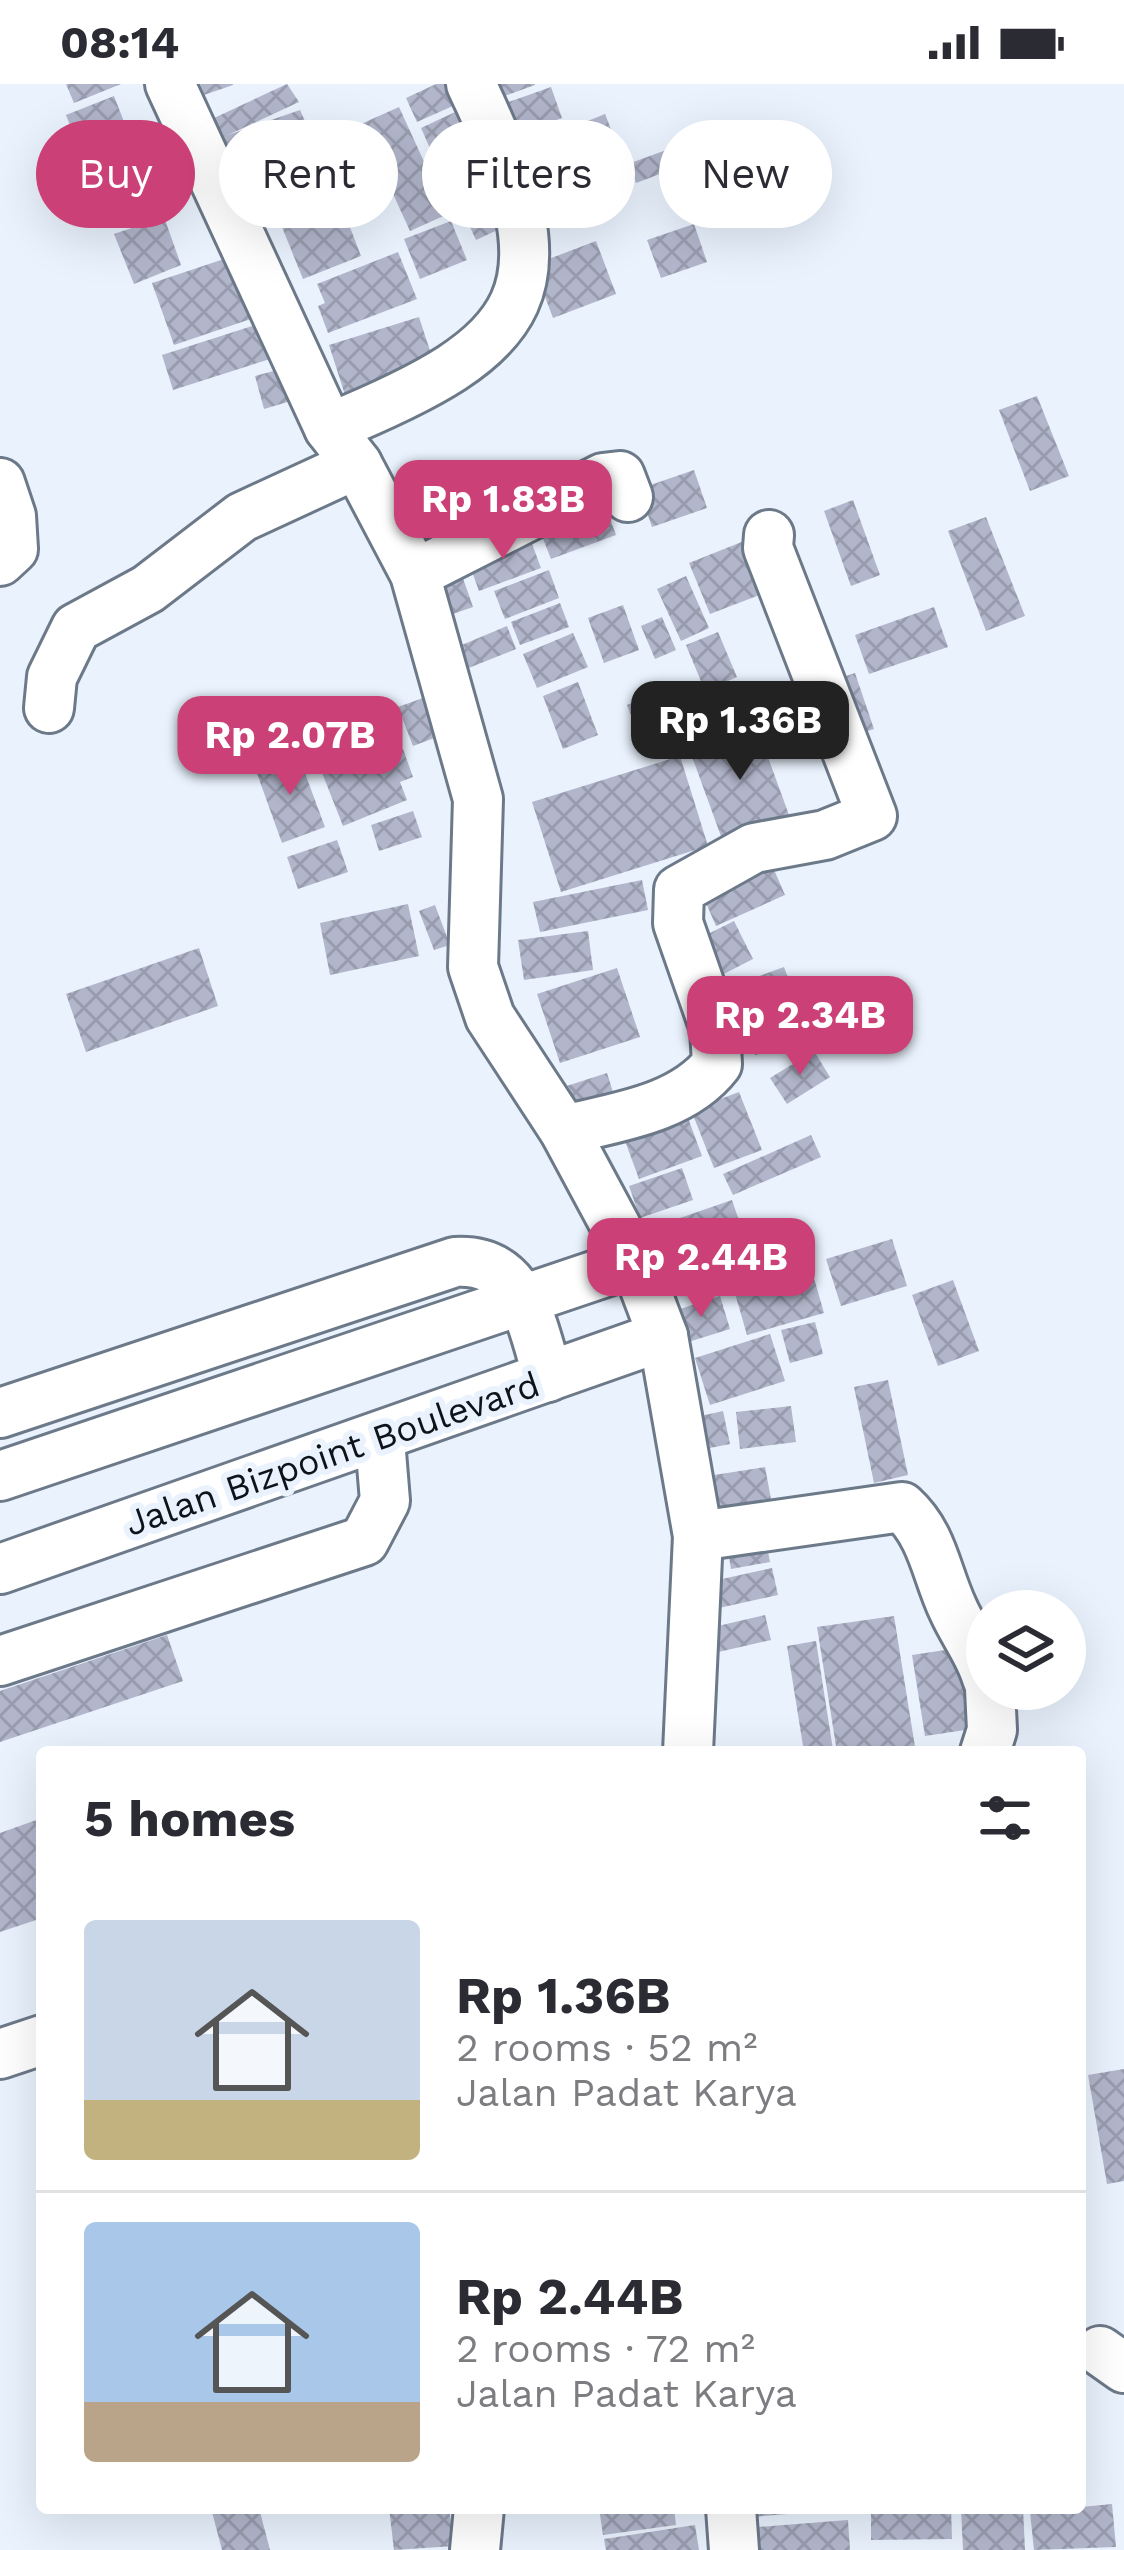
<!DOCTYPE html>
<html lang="en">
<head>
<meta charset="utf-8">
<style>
	body { margin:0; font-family:"Work Sans",sans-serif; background:#f2f2f3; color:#2b2b33; height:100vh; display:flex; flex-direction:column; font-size:45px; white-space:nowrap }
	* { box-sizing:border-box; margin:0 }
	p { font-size:39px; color:#7c7c81 }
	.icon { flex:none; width:66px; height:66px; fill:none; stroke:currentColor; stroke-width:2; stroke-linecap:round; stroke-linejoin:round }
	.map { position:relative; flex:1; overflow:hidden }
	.drawer { position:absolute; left:36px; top:1662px; width:1050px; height:768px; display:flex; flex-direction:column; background:#fff; border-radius:12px; box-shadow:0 12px 48px #0002 }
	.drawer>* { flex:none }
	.hud { position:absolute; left:36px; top:36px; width:1053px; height:108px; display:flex; gap:24px }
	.buttons { position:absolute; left:966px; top:1506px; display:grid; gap:24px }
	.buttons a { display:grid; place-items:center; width:120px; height:120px; border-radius:50%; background:#fff; box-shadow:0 12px 48px #0002; font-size:60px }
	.price { position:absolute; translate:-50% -102px; padding:0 27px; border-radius:24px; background:#cb4076; color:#fff; font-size:39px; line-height:78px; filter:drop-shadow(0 3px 6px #0008) }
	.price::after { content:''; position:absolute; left:50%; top:72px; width:36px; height:27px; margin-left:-18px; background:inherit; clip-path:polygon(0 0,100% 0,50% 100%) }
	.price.current { background:#222; color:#fff }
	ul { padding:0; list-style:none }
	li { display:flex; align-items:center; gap:36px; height:300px; padding:0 48px }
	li+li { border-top:3px solid #e1e1e2 }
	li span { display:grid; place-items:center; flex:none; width:336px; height:240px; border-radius:12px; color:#555 }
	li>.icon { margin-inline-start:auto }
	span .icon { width:144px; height:144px; fill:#fffc; stroke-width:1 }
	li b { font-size:51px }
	h2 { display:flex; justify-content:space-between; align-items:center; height:144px; padding:0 48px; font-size:51px }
	.chip { padding:0 42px; border-radius:54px; background:#fff; box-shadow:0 12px 48px #0002; font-size:42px; line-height:108px }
	.chip.current { background:#cb4076; color:#fff }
	.status { display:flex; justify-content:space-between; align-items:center; height:84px; padding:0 60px; background:#fff; direction:ltr }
	.status svg { height:33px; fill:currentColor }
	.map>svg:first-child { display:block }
</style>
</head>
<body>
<div class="status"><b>08:14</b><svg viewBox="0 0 49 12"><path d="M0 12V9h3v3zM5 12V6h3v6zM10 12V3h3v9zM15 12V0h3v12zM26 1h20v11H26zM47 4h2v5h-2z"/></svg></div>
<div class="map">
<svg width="1124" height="2466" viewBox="0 0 1124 2466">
	<defs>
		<pattern id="building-cross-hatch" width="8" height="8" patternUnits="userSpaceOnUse" patternTransform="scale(3)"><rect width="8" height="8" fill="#b2b6cb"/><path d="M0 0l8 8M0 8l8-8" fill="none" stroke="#989cae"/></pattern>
	</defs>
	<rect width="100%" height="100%" fill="#e9f2fd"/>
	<!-- building -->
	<g fill="url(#building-cross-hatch)">
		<polygon points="66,0 121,0 74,19"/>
		<polygon points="200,0 233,0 233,1 204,11"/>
		<polygon points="287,0 299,18 228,51 300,26 314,57 237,90 214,34"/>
		<polygon points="436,0 456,0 464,17 417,38 406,14"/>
		<polygon points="497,0 535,0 535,1 502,13"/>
		<polygon points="551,3 562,34 511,53 500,21"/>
		<polygon points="114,12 133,61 85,80 66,31"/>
		<polygon points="468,22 488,69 441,89 421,44"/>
		<polygon points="399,23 448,130 410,147 361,40"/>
		<polygon points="605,30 614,53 565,73 556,50"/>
		<polygon points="548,49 559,72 518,91 507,68"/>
		<polygon points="341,55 356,87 301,115 285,83"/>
		<polygon points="161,59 174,88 124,111 111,82"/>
		<polygon points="669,65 676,84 636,99 628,80"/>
		<polygon points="489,74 517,137 476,156 447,93"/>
		<polygon points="341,120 361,172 303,195 282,143"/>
		<polygon points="164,133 181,181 134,200 114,150"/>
		<polygon points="451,137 467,176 420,195 404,155"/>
		<polygon points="694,140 707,178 661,194 647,156"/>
		<polygon points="596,157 616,210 553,234 533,181"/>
		<polygon points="398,168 417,215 328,249 318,222 325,219 317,200"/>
		<polygon points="236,171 257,233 174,261 152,199"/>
		<polygon points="419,233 433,276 345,311 329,261"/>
		<polygon points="258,240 270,275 173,306 162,271"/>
		<polygon points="292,282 301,314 264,325 255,292"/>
		<polygon points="1037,312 1069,392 1030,407 999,326"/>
		<polygon points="694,386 707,424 652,443 639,405"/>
		<polygon points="853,416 880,491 851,502 824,427"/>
		<polygon points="604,418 616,451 551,475 538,442"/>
		<polygon points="986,433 1025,532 986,547 948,447"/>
		<polygon points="528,449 541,484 479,507 466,471"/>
		<polygon points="759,451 780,503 710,530 689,479"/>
		<polygon points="458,480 473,523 447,532 431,490"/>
		<polygon points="549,486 559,514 505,535 494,507"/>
		<polygon points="686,492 709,544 681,557 657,505"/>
		<polygon points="560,519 569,543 520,561 511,538"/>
		<polygon points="623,521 639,566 604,579 588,534"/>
		<polygon points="934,523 948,563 869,590 855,551"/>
		<polygon points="662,533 676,566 655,575 641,542"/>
		<polygon points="507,542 516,565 466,585 457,563"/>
		<polygon points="718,548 737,593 705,607 686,561"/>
		<polygon points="573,549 588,583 537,604 523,570"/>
		<polygon points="855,589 874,645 847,654 828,598"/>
		<polygon points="578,598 598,651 563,665 543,612"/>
		<polygon points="683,598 696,630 640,654 627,621"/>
		<polygon points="423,614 437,653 413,662 398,623"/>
		<polygon points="757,643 789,731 722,755 690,667"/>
		<polygon points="381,651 389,671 403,665 413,693 400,698 407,716 343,742 317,676"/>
		<polygon points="297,668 325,743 282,759 255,684"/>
		<polygon points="680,672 708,762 561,808 532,718"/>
		<polygon points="413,727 422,753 379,767 371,741"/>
		<polygon points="337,756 348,788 298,805 287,773"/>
		<polygon points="765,765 785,811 716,842 696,796"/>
		<polygon points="642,796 648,826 540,848 533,818"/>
		<polygon points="408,820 419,872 330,891 320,839"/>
		<polygon points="435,821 450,861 434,866 419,827"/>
		<polygon points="734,837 753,875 714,895 694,857"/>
		<polygon points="588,847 593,886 524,896 518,856"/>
		<polygon points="199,864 218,922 86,968 66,910"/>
		<polygon points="784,883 796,915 738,936 726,904"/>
		<polygon points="617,884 640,953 560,979 537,910"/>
		<polygon points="786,941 791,963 755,971 750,948"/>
		<polygon points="814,967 830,993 787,1020 770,994"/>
		<polygon points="607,989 618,1024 569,1044 548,1008"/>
		<polygon points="739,1008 762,1066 714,1084 691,1026"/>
		<polygon points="684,1023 702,1072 639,1095 621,1046"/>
		<polygon points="811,1051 821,1073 733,1111 723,1090"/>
		<polygon points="682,1084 693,1116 640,1134 629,1102"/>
		<polygon points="732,1116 749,1166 667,1194 651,1144"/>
		<polygon points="892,1155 907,1202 841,1222 826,1175"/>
		<polygon points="805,1163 824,1229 747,1251 728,1185"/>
		<polygon points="953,1196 979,1267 938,1282 912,1211"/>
		<polygon points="720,1212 730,1245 682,1260 671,1228"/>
		<polygon points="815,1238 823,1270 790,1279 781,1246"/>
		<polygon points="770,1250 785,1297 710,1321 695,1274"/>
		<polygon points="888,1296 908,1391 874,1399 854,1303"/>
		<polygon points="791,1322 796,1358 740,1365 736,1328"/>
		<polygon points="723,1327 730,1360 700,1366 692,1334"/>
		<polygon points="765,1383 771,1415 715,1425 708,1392"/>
		<polygon points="764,1448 770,1478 731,1485 726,1455"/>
		<polygon points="772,1484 778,1511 710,1526 704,1499"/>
		<polygon points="765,1531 771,1556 710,1570 705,1545"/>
		<polygon points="894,1532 915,1663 837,1668 817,1543"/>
		<polygon points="167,1551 183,1597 0,1658 0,1607"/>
		<polygon points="816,1557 833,1666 804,1668 787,1562"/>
		<polygon points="959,1564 972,1645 925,1652 912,1571"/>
		<polygon points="1003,1605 1070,1605 1070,1607 1006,1620"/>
		<polygon points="42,1734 42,1834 0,1848 0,1749"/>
		<polygon points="1124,1985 1124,2097 1107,2100 1088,1991"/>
		<polygon points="1112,2420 1116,2463 1034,2466 1030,2428"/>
		<polygon points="211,2424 259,2424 270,2466 222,2466"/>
		<polygon points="389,2424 449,2424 454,2462 394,2466"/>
		<polygon points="599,2424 674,2424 676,2441 603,2451"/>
		<polygon points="753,2424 819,2424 819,2427 754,2433"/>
		<polygon points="871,2424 951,2424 952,2455 871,2456"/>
		<polygon points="961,2424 1023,2424 1025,2466 963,2466"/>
		<polygon points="848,2436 850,2466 748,2466 746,2444"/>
		<polygon points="695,2441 699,2466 606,2466 604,2455"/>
	</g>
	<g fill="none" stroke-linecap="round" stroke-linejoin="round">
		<defs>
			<g id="minor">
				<polyline points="170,0 329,344 357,380 415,490 478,715 473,883 490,933 564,1046 635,1178 663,1252 698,1452 688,1668"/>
				<path d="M329 344C534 260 571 208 471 0"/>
				<polyline points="0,399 11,432 13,465 0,477"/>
				<polyline points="415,490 603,394 620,392 628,413"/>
				<polyline points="49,624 52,593 76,544 148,505 242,433 357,380"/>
				<path d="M564 1046C617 1033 682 1025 717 980L715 945 678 839 679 806 754 764 825 751 872 732 768 464 769 451"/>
				<path d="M0 1329 455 1178C523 1174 532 1241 548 1293"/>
				<polyline points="0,1392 635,1178"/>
				<path d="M698 1452 902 1423C933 1451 936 1489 953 1525 963 1548 980 1569 987 1594"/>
				<polyline points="0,1485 663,1252"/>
				<polyline points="0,1577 364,1457 385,1417 380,1356"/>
				<polyline points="985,1668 992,1646 990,1605"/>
				<polyline points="0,1970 42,1956"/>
				<polyline points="1100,2267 1124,2284"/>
				<polyline points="731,2424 734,2466"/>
				<polyline points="475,2466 479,2424"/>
			</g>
		</defs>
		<!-- minor casing -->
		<use href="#minor" stroke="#6c7989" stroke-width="54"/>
		<!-- minor -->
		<use href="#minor" stroke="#fff" stroke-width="48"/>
	</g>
	<g text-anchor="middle" stroke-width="12" stroke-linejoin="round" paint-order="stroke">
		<!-- street labels -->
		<g font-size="36" fill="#0e1319" stroke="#e9f2fd">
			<text transform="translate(332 1369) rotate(-19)" y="13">Jalan Bizpoint Boulevard</text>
		</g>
	</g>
</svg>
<div class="buttons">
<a><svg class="icon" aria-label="layers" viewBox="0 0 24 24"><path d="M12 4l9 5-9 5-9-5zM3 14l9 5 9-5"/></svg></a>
</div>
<b class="price" style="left:503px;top:478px">Rp 1.83B</b>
<b class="price current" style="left:740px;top:699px">Rp 1.36B</b>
<b class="price" style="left:290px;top:714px">Rp 2.07B</b>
<b class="price" style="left:800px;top:994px">Rp 2.34B</b>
<b class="price" style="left:701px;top:1236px">Rp 2.44B</b>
<div class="hud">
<a class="chip current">Buy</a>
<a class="chip">Rent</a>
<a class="chip">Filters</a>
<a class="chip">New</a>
</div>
<section class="drawer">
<h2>5 homes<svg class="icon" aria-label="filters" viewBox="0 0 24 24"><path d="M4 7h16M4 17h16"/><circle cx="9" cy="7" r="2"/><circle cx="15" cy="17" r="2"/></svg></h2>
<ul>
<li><span style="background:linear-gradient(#c9d6e8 75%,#c2b280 0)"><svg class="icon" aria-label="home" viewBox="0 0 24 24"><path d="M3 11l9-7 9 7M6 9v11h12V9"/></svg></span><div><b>Rp 1.36B</b><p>2 rooms · 52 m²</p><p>Jalan Padat Karya</p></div></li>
<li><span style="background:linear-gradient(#a9c7e8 75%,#b9a48a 0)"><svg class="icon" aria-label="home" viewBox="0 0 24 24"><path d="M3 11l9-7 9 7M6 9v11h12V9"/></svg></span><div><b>Rp 2.44B</b><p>2 rooms · 72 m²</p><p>Jalan Padat Karya</p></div></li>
</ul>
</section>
</div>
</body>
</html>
